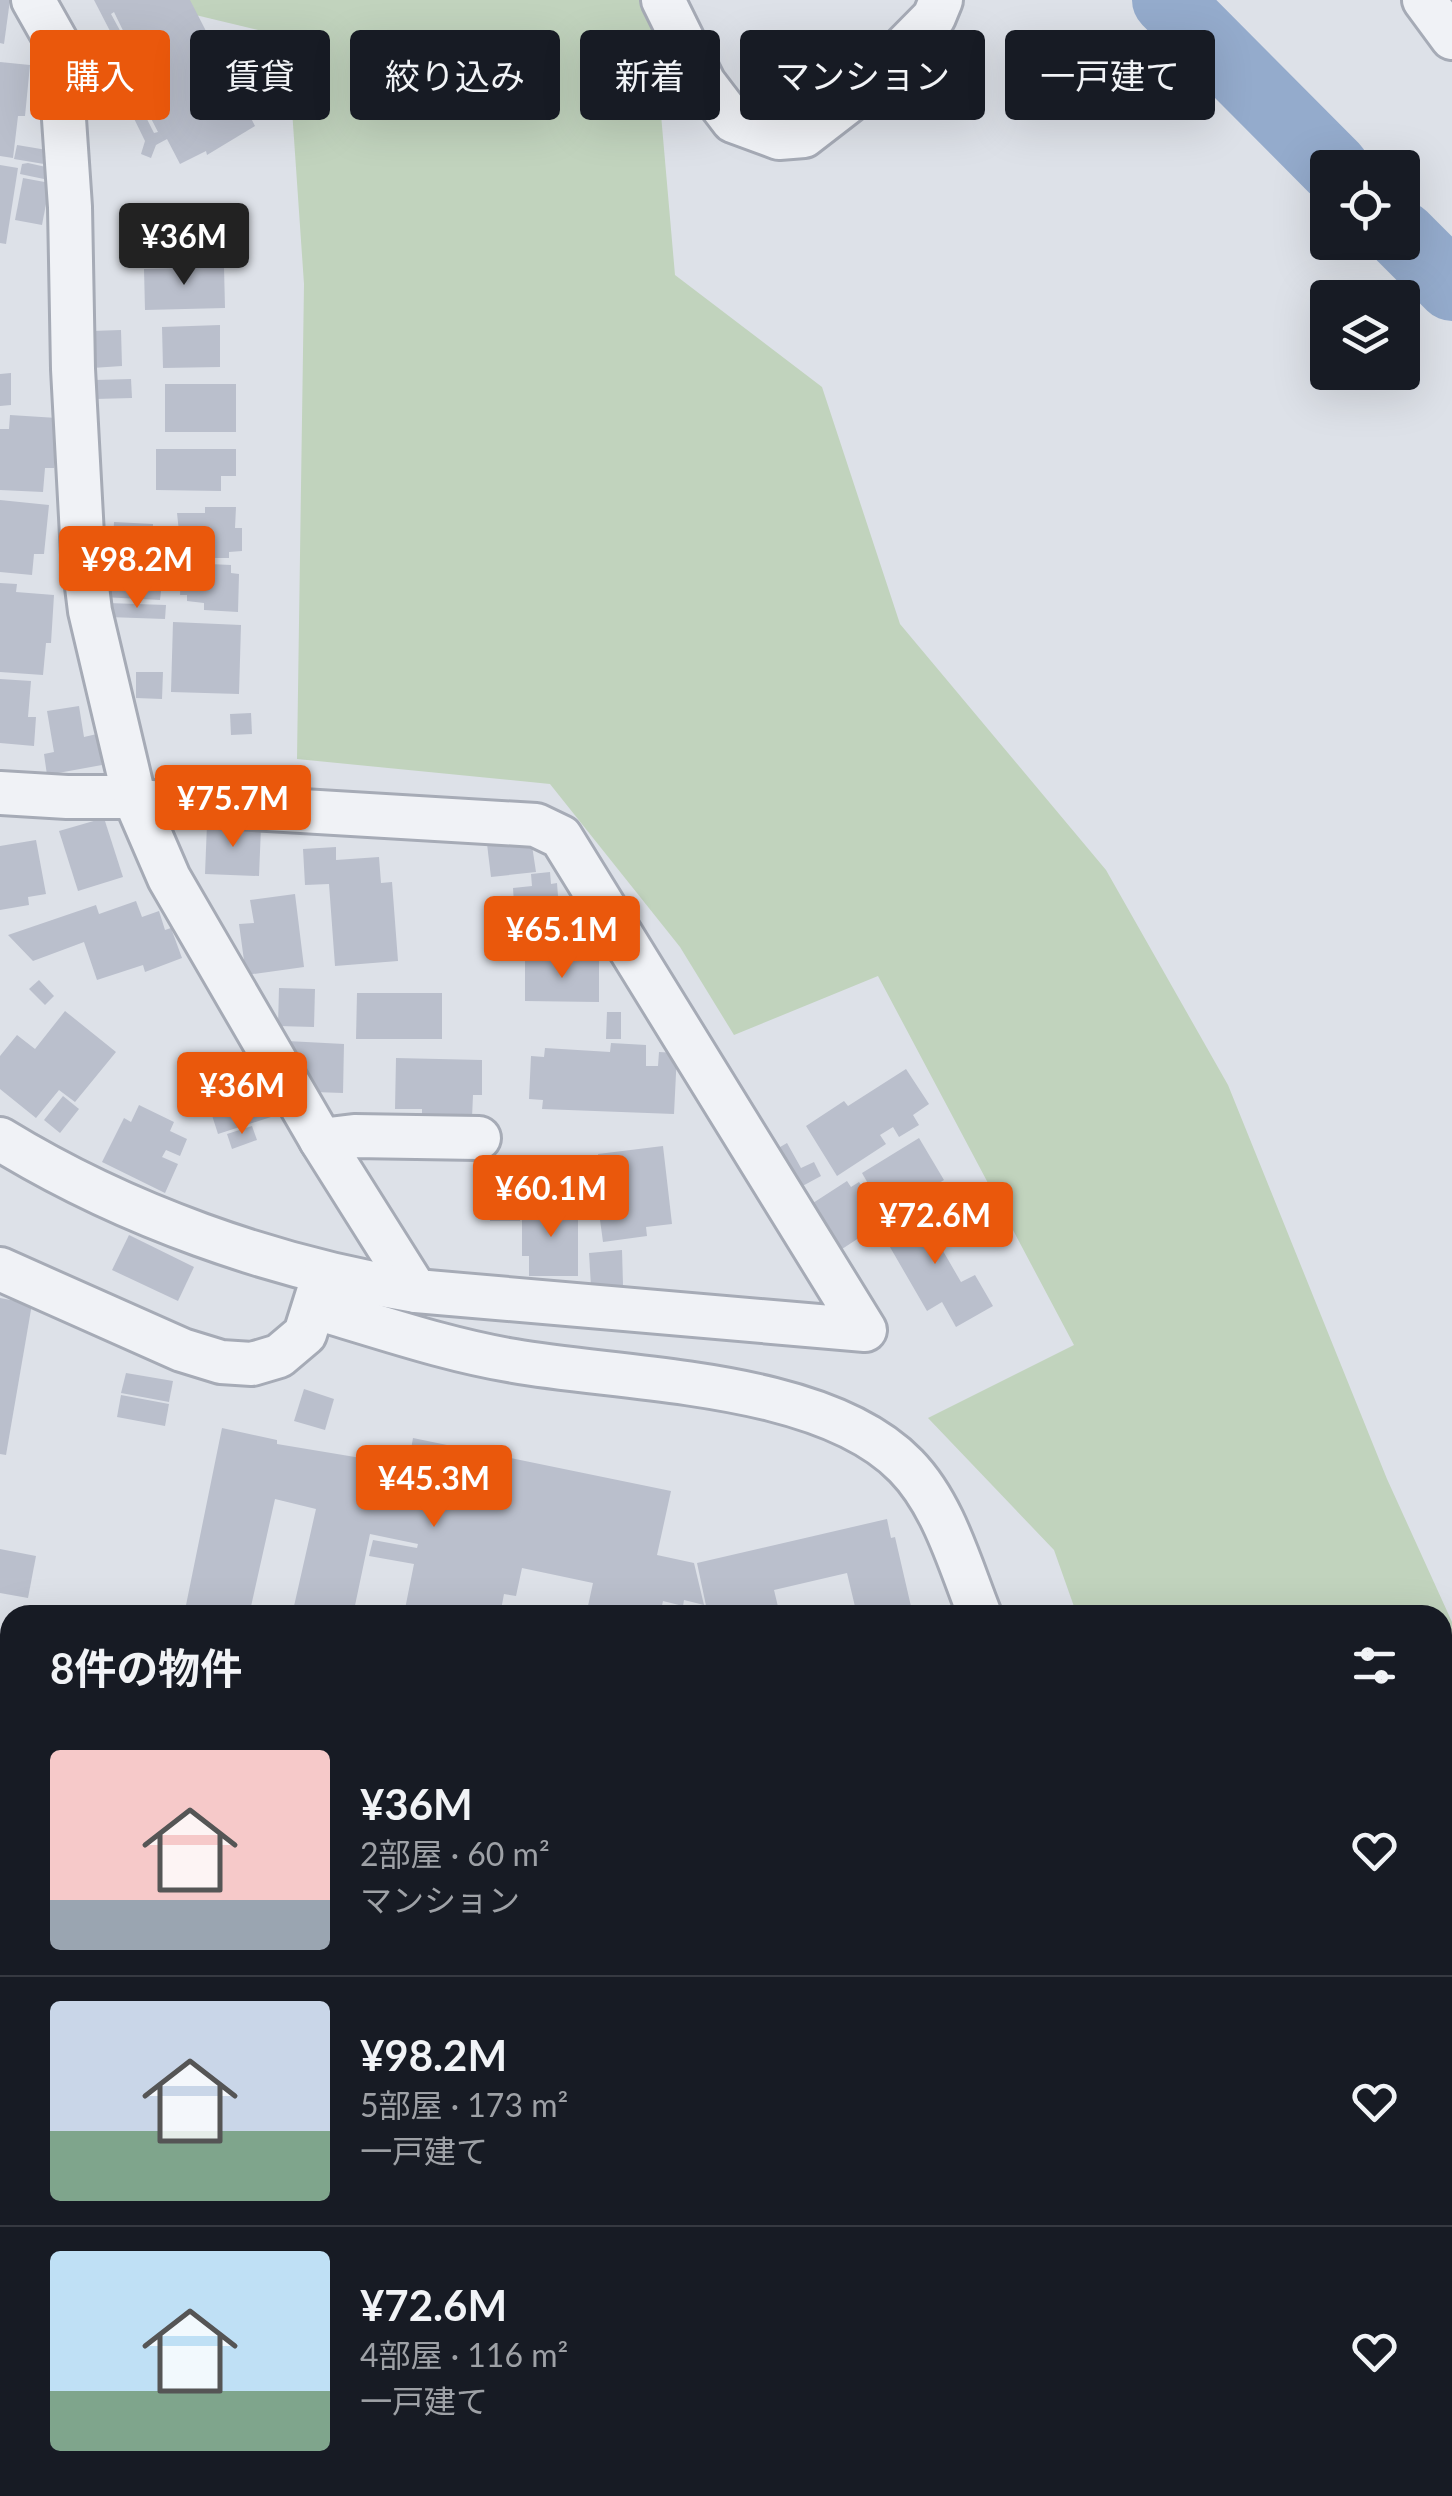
<!DOCTYPE html>
<html lang="ja">
<head>
<meta charset="utf-8">
<style>
	body { margin:0; font-family:Lato,"Noto Sans JP",sans-serif; background:#242831; color:#f1f3f6; height:100vh; display:flex; flex-direction:column; font-size:38px; white-space:nowrap }
	* { box-sizing:border-box; margin:0 }
	p { font-size:32px; color:#9ea1a6 }
	.icon { flex:none; width:55px; height:55px; fill:none; stroke:currentColor; stroke-width:2; stroke-linecap:round; stroke-linejoin:round }
	.map { position:relative; flex:1; overflow:hidden }
	.drawer { position:absolute; left:0px; top:1605px; width:1452px; height:892px; display:flex; flex-direction:column; background:#171b24; border-radius:30px 30px 0 0; box-shadow:0 10px 40px #0002 }
	.drawer>* { flex:none }
	.hud { position:absolute; left:30px; top:30px; width:1392px; height:90px; display:flex; gap:20px }
	.tools { position:absolute; left:1310px; top:150px; display:grid; gap:20px }
	.tools a { display:grid; place-items:center; width:110px; height:110px; border-radius:10px; background:#171b24; box-shadow:0 10px 40px #0002; font-size:50px }
	.price { position:absolute; translate:-50% -85px; padding:0 22px; border-radius:10px; background:#ea580c; color:#fff; font-size:32px; line-height:65px; filter:drop-shadow(0 2px 5px #0008) }
	.price::after { content:''; position:absolute; left:50%; top:60px; width:30px; height:22px; margin-left:-15px; background:inherit; clip-path:polygon(0 0,100% 0,50% 100%) }
	.price.active { background:#222; color:#fff }
	ul { padding:0; list-style:none }
	li { display:flex; align-items:center; gap:30px; height:250px; padding:0 50px }
	li+li { border-top:2px solid #363941 }
	li span { display:grid; place-items:center; flex:none; width:280px; height:200px; border-radius:10px; color:#555 }
	li>.icon { margin-inline-start:auto }
	span .icon { width:120px; height:120px; fill:#fffc; stroke-width:1 }
	li b { font-size:42px }
	h2 { display:flex; justify-content:space-between; align-items:center; height:120px; padding:0 50px; font-size:42px }
	.chip { padding:0 35px; border-radius:10px; background:#171b24; box-shadow:0 10px 40px #0002; font-size:35px; line-height:90px }
	.chip.active { background:#ea580c; color:#fff }
	.map>svg:first-child { display:block }
</style>
</head>
<body>
<div class="map">
<svg width="1452" height="2496" viewBox="0 0 1452 2496">
	<rect width="100%" height="100%" fill="#dde1e8"/>
	<!-- green -->
	<g fill="#c1d3bd">
		<polygon points="133,0 651,0 675,275 822,387 900,624 1106,870 1228,1085 1387,1479 1452,1622 1452,2240 1442,2235 1442,1615 1077,1615 1054,1550 928,1418 1074,1345 878,976 734,1035 680,947 550,784 297,759 304,284 287,37"/>
		<polygon points="1452,2253 1452,2496 1158,2496 1174,2488 1442,2488 1442,2264"/>
	</g>
	<g fill="none" stroke-linecap="round" stroke-linejoin="round">
		<!-- river -->
		<g stroke="#94abcc" stroke-width="70">
			<polyline points="1167,0 1334,168"/>
			<polyline points="1402,236 1452,286"/>
		</g>
	</g>
	<!-- building -->
	<g fill="#babfcc" fill-rule="evenodd">
		<polygon points="0,0 10,0 4,44 0,43"/>
		<path d="M94 0H190L255 126 207 155 206 151 180 164 167 139 156 145 151 158 141 154 145 141 95 39 110 31ZM114 12 132 49 119 56 158 132 154 133 113 52 122 47 118 39 123 36 111 14Z"/>
		<polygon points="0,62 30,65 25,116 18,116 13,158 0,156"/>
		<polygon points="17,145 47,150 44,164 14,159"/>
		<polygon points="28,163 46,167 44,179 20,174 22,164"/>
		<polygon points="0,165 18,168 6,244 0,243"/>
		<polygon points="23,178 50,183 42,225 15,220"/>
		<polygon points="224,267 225,308 145,310 144,269"/>
		<polygon points="220,325 220,367 163,368 162,327"/>
		<polygon points="121,330 122,366 92,368 91,331"/>
		<polygon points="11,373 11,405 0,406 0,374"/>
		<polygon points="131,379 132,398 95,399 95,380"/>
		<rect x="165" y="384" width="71" height="48"/>
		<polygon points="10,415 57,418 54,468 45,468 43,492 0,490 0,429 9,429"/>
		<polygon points="156,449 236,449 236,476 221,476 221,491 156,490"/>
		<polygon points="0,500 49,505 44,554 34,554 32,575 0,572"/>
		<polygon points="205,507 236,507 235,528 242,528 242,551 229,552 229,558 202,558 203,550 181,550 177,513 205,513"/>
		<polygon points="114,522 153,524 151,556 156,556 154,582 162,582 160,600 102,597 103,579 111,579"/>
		<polygon points="188,563 231,565 231,573 239,574 238,612 204,610 204,603 187,601 187,595 180,595 181,571 187,571"/>
		<polygon points="0,583 17,584 16,592 54,595 51,643 46,643 43,675 0,672"/>
		<polygon points="108,603 166,605 165,619 108,617"/>
		<polygon points="173,622 241,625 239,694 171,692"/>
		<polygon points="136,672 163,672 162,699 136,698"/>
		<polygon points="0,679 31,681 28,717 36,717 34,746 0,743"/>
		<polygon points="79,706 84,737 97,734 102,765 47,775 44,754 54,752 47,711"/>
		<polygon points="251,713 252,734 231,735 230,714"/>
		<polygon points="104,818 123,877 78,891 59,831"/>
		<polygon points="207,824 261,827 259,876 205,874"/>
		<polygon points="531,839 536,872 491,877 487,844"/>
		<polygon points="36,840 46,894 28,897 29,905 0,910 0,846"/>
		<polygon points="336,847 336,860 379,857 381,883 392,882 398,961 335,966 329,884 305,885 303,849"/>
		<polygon points="550,872 551,884 557,883 559,909 571,908 572,924 583,923 585,953 534,957 531,917 515,919 513,888 532,886 531,874"/>
		<polygon points="295,894 304,967 246,975 239,924 254,923 250,900"/>
		<polygon points="136,901 142,917 159,911 165,930 171,928 182,958 145,972 143,965 97,980 84,942 33,961 8,935 96,905 99,914"/>
		<polygon points="525,960 599,960 599,1002 525,1001"/>
		<polygon points="39,980 54,996 45,1005 29,989"/>
		<polygon points="279,988 315,989 314,1027 278,1026"/>
		<polygon points="357,993 442,993 442,1039 356,1039"/>
		<polygon points="65,1011 116,1052 75,1102 59,1090 36,1118 0,1089 0,1056 17,1035 35,1049"/>
		<polygon points="607,1012 621,1012 621,1039 606,1039"/>
		<polygon points="287,1041 344,1044 343,1093 314,1092"/>
		<polygon points="611,1043 646,1045 646,1066 658,1066 659,1052 677,1053 674,1114 542,1109 543,1100 529,1099 531,1056 544,1057 545,1048 610,1052"/>
		<polygon points="240,1055 242,1062 252,1059 271,1117 218,1134 197,1069"/>
		<polygon points="396,1058 482,1060 482,1095 473,1095 472,1118 422,1117 422,1109 395,1109"/>
		<polygon points="906,1069 929,1104 913,1115 919,1125 899,1137 893,1127 880,1135 886,1144 837,1176 806,1126 844,1101 848,1106"/>
		<polygon points="63,1096 79,1109 60,1133 44,1120"/>
		<polygon points="139,1105 174,1122 170,1131 187,1139 180,1156 166,1150 162,1157 178,1164 165,1193 102,1162 124,1118 131,1122"/>
		<polygon points="252,1126 257,1140 232,1149 227,1134"/>
		<polygon points="919,1138 944,1180 886,1215 862,1173"/>
		<polygon points="787,1143 801,1168 814,1162 821,1176 797,1189 775,1150"/>
		<polygon points="663,1146 672,1224 646,1227 647,1236 603,1242 598,1205 604,1204 598,1154"/>
		<polygon points="847,1181 851,1187 859,1182 874,1204 864,1210 868,1215 877,1209 885,1221 842,1249 813,1203"/>
		<polygon points="490,1196 521,1196 520,1221 490,1221"/>
		<polygon points="935,1204 953,1236 939,1244 961,1282 975,1275 993,1306 956,1327 942,1302 927,1311 883,1235"/>
		<polygon points="522,1206 578,1206 578,1276 529,1276 529,1256 522,1256"/>
		<polygon points="129,1235 194,1267 178,1301 112,1270"/>
		<polygon points="622,1250 623,1285 591,1286 589,1253"/>
		<polygon points="0,1298 32,1304 6,1455 0,1454"/>
		<polygon points="126,1373 173,1381 169,1402 121,1393"/>
		<polygon points="304,1389 334,1399 325,1430 294,1421"/>
		<polygon points="121,1395 169,1404 165,1426 117,1417"/>
		<polygon points="222,1428 277,1440 277,1444 385,1462 383,1466 407,1471 413,1438 671,1491 657,1555 694,1563 704,1605 684,1600 683,1606 663,1601 660,1615 586,1615 593,1583 522,1568 516,1596 504,1594 500,1615 435,1615 405,1609 414,1564 369,1556 373,1540 417,1548 418,1544 370,1534 353,1615 292,1615 316,1509 275,1499 250,1611 259,1615 184,1615"/>
		<polygon points="887,1519 891,1538 895,1537 913,1615 857,1615 847,1573 774,1590 780,1615 708,1615 697,1563"/>
		<polygon points="0,1549 36,1556 28,1598 0,1593"/>
		<polygon points="10,1886 10,1935 7,1927 7,1935 0,1937 0,1888"/>
		<polygon points="10,2017 10,2075 0,2077 0,2019"/>
		<polygon points="10,2084 10,2121 0,2108 0,2092"/>
		<polygon points="0,2215 10,2227 10,2287 0,2295"/>
		<polygon points="67,2488 134,2488 136,2496 68,2496"/>
		<polygon points="403,2488 467,2488 468,2496 404,2496"/>
		<polygon points="534,2488 565,2488 566,2495 535,2496"/>
		<polygon points="855,2488 886,2488 893,2489 892,2496 853,2496"/>
		<polygon points="906,2488 957,2488 955,2496 904,2496"/>
	</g>
	<g fill="none" stroke-linecap="round" stroke-linejoin="round">
		<defs>
			<g id="minor">
				<polyline points="33,0 59,46 70,207 73,369 83,554 90,611 134,797 169,878 321,1140 416,1291"/>
				<polyline points="663,0 704,83 733,121 779,138 804,136 857,95 934,17 941,0"/>
				<polyline points="1424,0 1452,38"/>
				<polyline points="0,793 67,797 134,797"/>
				<path d="M0 1139C124 1215 273 1268 416 1291L865 1330 561 837 536 825 135 801"/>
				<polyline points="321,1140 354,1136 479,1138"/>
				<polyline points="0,1269 182,1350 221,1362 252,1364 279,1356 305,1334 322,1280"/>
				<path d="M316 1308C381 1327 447 1350 514 1361 628 1381 823 1380 906 1466 944 1505 960 1565 980 1615"/>
				<polyline points="0,1700 10,1698"/>
				<polyline points="0,1783 10,1780"/>
				<polyline points="0,1984 10,1981"/>
				<polyline points="0,2177 10,2190"/>
				<polyline points="0,2477 10,2468"/>
			</g>
		</defs>
		<!-- minor casing -->
		<use href="#minor" stroke="#a6abb6" stroke-width="48"/>
		<!-- path -->
		<polyline stroke="#bbbfc7" stroke-width="6" stroke-dasharray="8 8" stroke-linecap="butt" points="1172,2488 1201,2496"/>
		<!-- minor -->
		<use href="#minor" stroke="#f0f2f6" stroke-width="42"/>
	</g>
</svg>
<div class="tools">
<a><svg class="icon" aria-label="locate" viewBox="0 0 24 24"><circle cx="12" cy="12" r="6"/><path d="M12 2v4M12 18v4M2 12h4M18 12h4"/></svg></a>
<a><svg class="icon" aria-label="layers" viewBox="0 0 24 24"><path d="M12 4l9 5-9 5-9-5zM3 14l9 5 9-5"/></svg></a>
</div>
<b class="price active" style="left:184px;top:288px">¥36M</b>
<b class="price" style="left:137px;top:611px">¥98.2M</b>
<b class="price" style="left:233px;top:850px">¥75.7M</b>
<b class="price" style="left:562px;top:981px">¥65.1M</b>
<b class="price" style="left:242px;top:1137px">¥36M</b>
<b class="price" style="left:551px;top:1240px">¥60.1M</b>
<b class="price" style="left:935px;top:1267px">¥72.6M</b>
<b class="price" style="left:434px;top:1530px">¥45.3M</b>
<div class="hud">
<a class="chip active">購入</a>
<a class="chip">賃貸</a>
<a class="chip">絞り込み</a>
<a class="chip">新着</a>
<a class="chip">マンション</a>
<a class="chip">一戸建て</a>
</div>
<section class="drawer">
<h2>8件の物件<svg class="icon" aria-label="filters" viewBox="0 0 24 24"><path d="M4 7h16M4 17h16"/><circle cx="9" cy="7" r="2"/><circle cx="15" cy="17" r="2"/></svg></h2>
<ul>
<li><span style="background:linear-gradient(#f6c9c9 75%,#9aa5b1 0)"><svg class="icon" aria-label="home" viewBox="0 0 24 24"><path d="M3 11l9-7 9 7M6 9v11h12V9"/></svg></span><div><b>¥36M</b><p>2部屋 · 60 m²</p><p>マンション</p></div><svg class="icon" aria-label="heart" viewBox="0 0 24 24"><path d="M12 20l-8-8c-3-5 5-10 8-4 3-6 11-1 8 4z"/></svg></li>
<li><span style="background:linear-gradient(#c9d6e8 65%,#7fa58c 0)"><svg class="icon" aria-label="home" viewBox="0 0 24 24"><path d="M3 11l9-7 9 7M6 9v11h12V9"/></svg></span><div><b>¥98.2M</b><p>5部屋 · 173 m²</p><p>一戸建て</p></div><svg class="icon" aria-label="heart" viewBox="0 0 24 24"><path d="M12 20l-8-8c-3-5 5-10 8-4 3-6 11-1 8 4z"/></svg></li>
<li><span style="background:linear-gradient(#bfe0f5 70%,#7fa58c 0)"><svg class="icon" aria-label="home" viewBox="0 0 24 24"><path d="M3 11l9-7 9 7M6 9v11h12V9"/></svg></span><div><b>¥72.6M</b><p>4部屋 · 116 m²</p><p>一戸建て</p></div><svg class="icon" aria-label="heart" viewBox="0 0 24 24"><path d="M12 20l-8-8c-3-5 5-10 8-4 3-6 11-1 8 4z"/></svg></li>
</ul>
</section>
</div>
</body>
</html>
